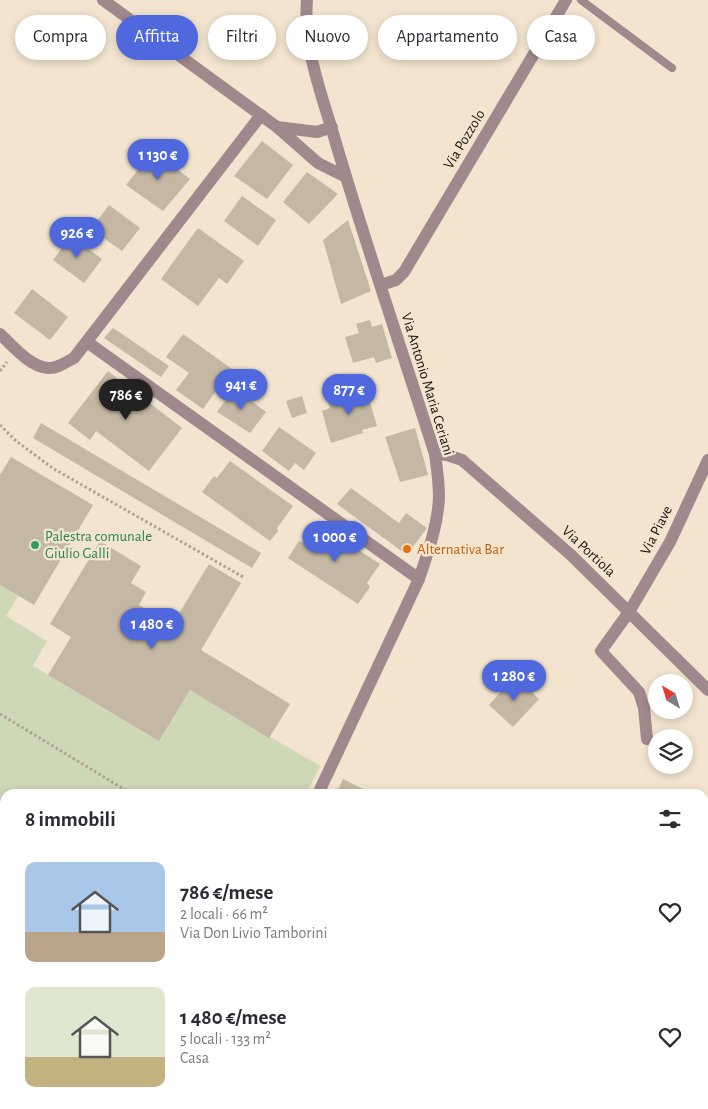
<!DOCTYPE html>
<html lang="it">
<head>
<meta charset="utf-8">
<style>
	body { margin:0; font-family:"Alegreya Sans",sans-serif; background:#f2f2f3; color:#2b2b33; height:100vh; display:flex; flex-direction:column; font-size:19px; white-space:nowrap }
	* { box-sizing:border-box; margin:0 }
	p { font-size:16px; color:#7c7c81 }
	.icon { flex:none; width:28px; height:28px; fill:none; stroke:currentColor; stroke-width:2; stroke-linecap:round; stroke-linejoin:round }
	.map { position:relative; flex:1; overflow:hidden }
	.drawer { position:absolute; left:0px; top:789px; width:709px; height:321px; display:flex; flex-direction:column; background:#fff; border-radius:15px 15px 0 0; box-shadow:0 2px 8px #0003 }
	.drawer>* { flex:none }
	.hud { position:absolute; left:15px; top:15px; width:679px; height:45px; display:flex; gap:10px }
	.needle { width:32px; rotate:322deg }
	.buttons { position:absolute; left:648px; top:674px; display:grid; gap:10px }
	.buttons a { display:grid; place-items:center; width:45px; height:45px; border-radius:50%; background:#fff; box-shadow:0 2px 8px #0003; font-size:25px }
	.price { position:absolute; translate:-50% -42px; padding:0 11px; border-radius:18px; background:#5068dd; color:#fff; font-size:16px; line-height:32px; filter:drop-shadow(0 1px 2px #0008) }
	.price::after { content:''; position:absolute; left:50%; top:30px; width:15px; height:11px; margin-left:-8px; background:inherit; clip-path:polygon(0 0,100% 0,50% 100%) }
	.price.selected { background:#222; color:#fff }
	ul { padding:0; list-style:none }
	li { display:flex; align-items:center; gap:15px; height:125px; padding:0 25px }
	li span { display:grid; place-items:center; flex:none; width:140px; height:100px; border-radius:10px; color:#555 }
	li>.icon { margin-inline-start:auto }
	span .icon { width:60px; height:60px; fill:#fffc; stroke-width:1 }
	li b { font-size:21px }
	h2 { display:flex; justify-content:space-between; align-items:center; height:60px; padding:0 25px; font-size:21px }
	.pill { padding:0 18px; border-radius:22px; background:#fff; box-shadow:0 2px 8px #0003; font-size:18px; line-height:45px }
	.pill.selected { background:#5068dd; color:#fff }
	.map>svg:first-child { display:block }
</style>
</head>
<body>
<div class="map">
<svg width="708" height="1109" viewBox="0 0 708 1109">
	<rect width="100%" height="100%" fill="#f2e4cf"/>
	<!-- green -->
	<g fill="#ced8b7">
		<polygon points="0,585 18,596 6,616 47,641 33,666 159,741 190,690 320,766 306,794 5,794 5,1008 0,1005"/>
		<polygon points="708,854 708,1060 704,1064 704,857"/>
		<polygon points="430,1105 570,1105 573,1109 433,1109"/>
	</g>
	<!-- building -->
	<g fill="#c4b7a3">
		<polygon points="262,141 293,165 267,199 234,176"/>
		<polygon points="153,151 190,179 163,211 126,185"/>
		<polygon points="307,172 338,194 309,224 283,202"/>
		<polygon points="242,196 276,220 258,246 224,221"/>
		<polygon points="109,205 140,228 122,251 91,229"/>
		<polygon points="348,220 371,291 341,304 323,240"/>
		<polygon points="198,228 244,261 227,284 219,278 198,306 161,279"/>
		<polygon points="71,236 102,259 84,283 53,260"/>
		<polygon points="32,289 68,317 50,340 14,313"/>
		<polygon points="370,320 372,327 382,324 392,358 376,363 374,357 353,363 345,337 359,333 356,324"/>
		<polygon points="113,328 169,366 161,377 104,338"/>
		<polygon points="183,334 232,369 203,409 176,390 189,373 166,357"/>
		<polygon points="108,371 182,428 149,471 96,431 90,440 68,423"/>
		<polygon points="234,388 266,412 250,433 217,412"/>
		<polygon points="366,389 377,426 362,430 363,433 331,443 322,411 330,408 328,401"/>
		<polygon points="302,396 307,413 292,418 286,401"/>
		<polygon points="41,423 261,553 252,568 33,438"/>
		<polygon points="279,427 316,453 304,470 295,463 289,471 262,451"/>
		<polygon points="415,428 428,475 400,482 385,437"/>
		<polygon points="11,457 93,505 34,605 0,585 0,475"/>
		<polygon points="230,461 293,506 277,528 278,531 270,541 202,492 214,476 217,478"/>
		<polygon points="351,488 399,523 406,513 427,528 407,555 337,504"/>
		<polygon points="317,523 380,564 367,583 370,587 358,604 288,558 299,541 304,543"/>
		<polygon points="100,541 141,566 131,583 146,592 139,605 172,625 209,564 241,583 201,650 290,704 269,738 190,690 159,741 48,675 71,637 50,624"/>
		<polygon points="515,676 539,699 513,727 489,705"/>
		<polygon points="343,779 367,791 366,794 336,794"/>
		<polygon points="49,1105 98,1105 95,1109 47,1109"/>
		<polygon points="114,1105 154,1105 157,1107 157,1109 122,1109"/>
		<polygon points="304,1105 370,1105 366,1109 299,1109"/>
	</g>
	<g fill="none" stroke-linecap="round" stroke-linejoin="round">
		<!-- path -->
		<g stroke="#afa493" stroke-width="3" stroke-dasharray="2.5 2.5" stroke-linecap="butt">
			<polyline points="0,371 7,362"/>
			<polyline points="0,425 16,441 54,469 245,578"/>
			<polyline points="0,714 132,794"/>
		</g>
		<!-- lane -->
		<polyline stroke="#9f898d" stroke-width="8" points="581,0 672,68"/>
		<!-- street -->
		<g stroke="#9f898d" stroke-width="12">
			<polyline points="103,0 277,127 318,163 346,177"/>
			<path d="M307 0C303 48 322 95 335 140 366 246 402 350 435 454 437 468 439 483 439 497 438 525 428 552 419 579L318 794"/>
			<polyline points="277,127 317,132 332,127"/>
			<polyline points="381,285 396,280 404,272 566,0"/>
			<path d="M0 334C13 346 30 367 48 368 57 369 66 362 74 358L261 115"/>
			<polyline points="87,342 419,579"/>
			<polyline points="435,454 447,455 462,460 571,555 708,690"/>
			<polyline points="647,739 644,708 639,692 601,651 629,612 670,542 708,460"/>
			<polyline points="168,1109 170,1105"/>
		</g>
	</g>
	<!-- markers -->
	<circle fill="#2e9e5b" stroke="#f2e4cf" stroke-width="2" cx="35" cy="545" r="5"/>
	<circle fill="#e8710a" stroke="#f2e4cf" stroke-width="2" cx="407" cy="549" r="5"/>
	<g text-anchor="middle" stroke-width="5" stroke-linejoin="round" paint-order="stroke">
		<!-- street labels -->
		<g font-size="15" fill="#17120b" stroke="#f2e4cf">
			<text transform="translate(464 139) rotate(-59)" y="5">Via Pozzolo</text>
			<text transform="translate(428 384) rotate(73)" y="5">Via Antonio Maria Ceriani</text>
			<text transform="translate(656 530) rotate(-63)" y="5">Via Piave</text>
			<text transform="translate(589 551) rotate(43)" y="5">Via Portiola</text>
		</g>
		<!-- leisure labels -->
		<g font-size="15" fill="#27864d" stroke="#f2e4cf" text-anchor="start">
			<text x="45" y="541">Palestra comunale<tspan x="45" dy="17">Giulio Galli</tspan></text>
		</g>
		<!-- food labels -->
		<g font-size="15" fill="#c56008" stroke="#f2e4cf" text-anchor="start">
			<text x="417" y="554">Alternativa Bar</text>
		</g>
	</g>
</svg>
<div class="buttons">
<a><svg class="needle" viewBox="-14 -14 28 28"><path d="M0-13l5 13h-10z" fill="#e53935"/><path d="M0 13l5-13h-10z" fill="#7c7c81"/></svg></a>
<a><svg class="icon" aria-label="layers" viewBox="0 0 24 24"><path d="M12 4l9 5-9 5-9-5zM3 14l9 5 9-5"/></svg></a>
</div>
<b class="price" style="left:158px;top:181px">1 130 €</b>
<b class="price" style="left:77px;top:259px">926 €</b>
<b class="price" style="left:241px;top:411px">941 €</b>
<b class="price" style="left:349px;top:416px">877 €</b>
<b class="price selected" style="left:126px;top:421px">786 €</b>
<b class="price" style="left:335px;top:563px">1 000 €</b>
<b class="price" style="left:152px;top:650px">1 480 €</b>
<b class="price" style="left:514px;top:702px">1 280 €</b>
<div class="hud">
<a class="pill">Compra</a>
<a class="pill selected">Affitta</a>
<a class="pill">Filtri</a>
<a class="pill">Nuovo</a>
<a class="pill">Appartamento</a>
<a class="pill">Casa</a>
</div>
<section class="drawer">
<h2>8 immobili<svg class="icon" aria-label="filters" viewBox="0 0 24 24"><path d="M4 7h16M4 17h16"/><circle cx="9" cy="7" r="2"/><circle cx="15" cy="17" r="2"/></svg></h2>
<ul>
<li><span style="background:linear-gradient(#a9c7e8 70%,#b9a48a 0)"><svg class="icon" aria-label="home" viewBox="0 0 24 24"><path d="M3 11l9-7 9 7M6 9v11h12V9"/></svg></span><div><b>786 €/mese</b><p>2 locali · 66 m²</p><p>Via Don Livio Tamborini</p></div><svg class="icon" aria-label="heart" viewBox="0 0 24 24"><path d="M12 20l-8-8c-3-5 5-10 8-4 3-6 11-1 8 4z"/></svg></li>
<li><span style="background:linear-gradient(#dfe7d0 70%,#c2b280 0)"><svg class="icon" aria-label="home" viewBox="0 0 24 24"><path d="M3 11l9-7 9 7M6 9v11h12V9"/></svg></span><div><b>1 480 €/mese</b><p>5 locali · 133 m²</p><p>Casa</p></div><svg class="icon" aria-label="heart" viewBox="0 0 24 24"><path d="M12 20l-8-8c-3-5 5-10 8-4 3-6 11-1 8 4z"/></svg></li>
</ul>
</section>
</div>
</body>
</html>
